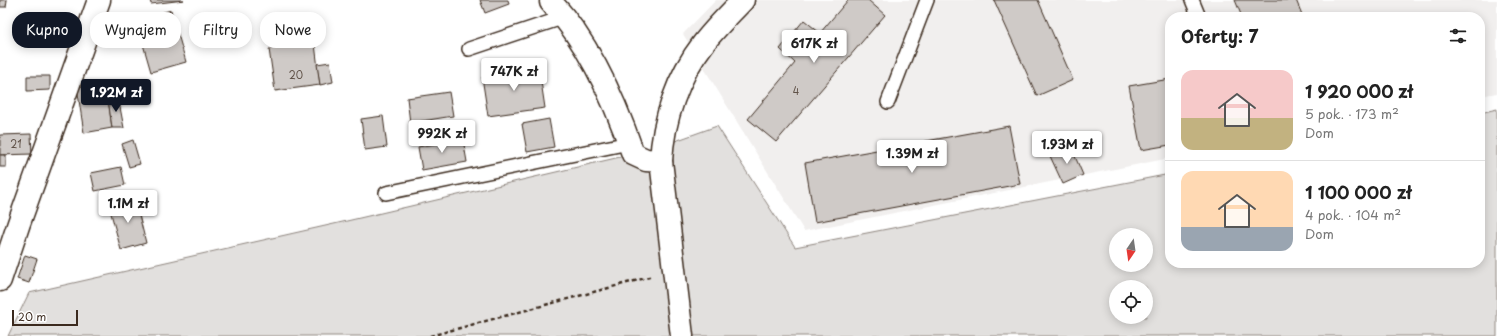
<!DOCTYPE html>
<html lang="pl">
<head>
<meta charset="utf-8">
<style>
	body { margin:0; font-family:"Playpen Sans",sans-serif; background:#f2f2f2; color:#222; height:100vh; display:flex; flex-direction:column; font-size:15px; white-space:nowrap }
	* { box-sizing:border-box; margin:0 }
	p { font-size:13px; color:#767676 }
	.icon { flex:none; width:22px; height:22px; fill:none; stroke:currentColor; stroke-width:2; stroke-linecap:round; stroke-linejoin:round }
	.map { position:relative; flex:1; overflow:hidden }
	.details { position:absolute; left:1165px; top:12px; width:320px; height:256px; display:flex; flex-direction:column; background:#fff; border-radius:16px; box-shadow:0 2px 10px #0003 }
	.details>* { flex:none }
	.guide { position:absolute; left:12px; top:12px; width:380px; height:36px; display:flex; gap:8px }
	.needle { width:26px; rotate:193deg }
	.tools { position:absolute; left:1109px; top:228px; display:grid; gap:8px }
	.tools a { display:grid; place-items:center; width:44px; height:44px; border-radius:50%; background:#fff; box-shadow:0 2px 10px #0003; font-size:20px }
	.scale { position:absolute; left:12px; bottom:10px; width:66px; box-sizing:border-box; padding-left:4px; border:2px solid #3b2a1e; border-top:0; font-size:11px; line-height:14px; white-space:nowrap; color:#3b2a1e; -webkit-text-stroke:3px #fff; paint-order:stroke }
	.price { position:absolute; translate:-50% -34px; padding:0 9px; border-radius:4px; background:#fff; color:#222; font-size:13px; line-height:26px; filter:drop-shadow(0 1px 2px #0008) }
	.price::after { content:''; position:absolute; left:50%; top:24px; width:12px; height:9px; margin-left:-6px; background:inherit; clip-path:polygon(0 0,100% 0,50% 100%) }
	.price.on { background:#111827; color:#fff }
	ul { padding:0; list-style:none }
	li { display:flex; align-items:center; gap:12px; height:100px; padding:0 16px }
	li+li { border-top:1px solid #e0e0e0 }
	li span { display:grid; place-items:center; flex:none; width:112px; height:80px; border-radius:12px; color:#555 }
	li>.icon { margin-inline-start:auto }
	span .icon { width:48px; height:48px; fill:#fffc; stroke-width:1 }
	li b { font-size:17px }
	h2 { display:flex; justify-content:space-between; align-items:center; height:48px; padding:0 16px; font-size:17px }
	.chip { padding:0 14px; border-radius:16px; background:#fff; box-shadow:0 2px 10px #0003; font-size:14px; line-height:36px }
	.chip.on { background:#111827; color:#fff }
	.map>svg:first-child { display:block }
</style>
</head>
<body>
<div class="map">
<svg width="1497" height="336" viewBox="0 0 1497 336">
	<rect width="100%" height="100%" fill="#fff"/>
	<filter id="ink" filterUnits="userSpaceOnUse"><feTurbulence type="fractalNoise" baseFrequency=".025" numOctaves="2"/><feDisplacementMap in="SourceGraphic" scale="8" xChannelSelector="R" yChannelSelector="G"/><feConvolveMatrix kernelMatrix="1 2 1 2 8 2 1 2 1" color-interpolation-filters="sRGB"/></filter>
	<g filter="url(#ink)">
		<!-- built -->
		<polygon fill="#f1efee" points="716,0 1497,0 1497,93 1480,96 1480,17 1170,17 1170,158 804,231 683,34"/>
		<!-- green -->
		<path fill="#e2e0de" stroke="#8e857e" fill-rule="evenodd" d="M1497 109V336H8L29 293 334 224 650 150 717 126 795 247 1170 174V263H1480V113ZM1116 235H1146V265H1116ZM1116 287H1146V317H1116Z"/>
		<!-- building -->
		<g fill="#cfcac7" stroke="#3b2a1e">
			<polygon points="0,0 7,0 6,7 0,7"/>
			<polygon points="150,0 184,0 151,4"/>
			<polygon points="480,0 508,0 509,4 485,13"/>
			<polygon points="848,0 868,0 885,15 776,142 748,119 795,63 780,49 804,20 820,33"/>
			<polygon points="994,0 1038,0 1073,80 1037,96"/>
			<polygon points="1235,0 1296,0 1303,17 1242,17"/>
			<polygon points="171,10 186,62 151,72 136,20"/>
			<polygon points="315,44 320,85 275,91 269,49"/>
			<polygon points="330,62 333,82 320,85 317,64"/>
			<polygon points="539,68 545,108 488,116 482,77"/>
			<polygon points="27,76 50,76 50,90 27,91"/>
			<polygon points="1170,79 1170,145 1141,150 1129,86"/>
			<polygon points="106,82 112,128 84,133 77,87"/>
			<polygon points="449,92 453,116 410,123 407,98"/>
			<polygon points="118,97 124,128 112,128 108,99"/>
			<polygon points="383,116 387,147 365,150 361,119"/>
			<polygon points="549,119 554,147 527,152 522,124"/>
			<polygon points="1009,126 1020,184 815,222 805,163"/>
			<polygon points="31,134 32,154 0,155 0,135"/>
			<polygon points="463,139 467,162 422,170 418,147"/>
			<polygon points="133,140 140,164 129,167 122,144"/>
			<polygon points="1071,147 1083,175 1063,184 1050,156"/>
			<rect x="0" y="155" width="6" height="12"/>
			<polygon points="121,167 125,185 95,191 91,173"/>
			<polygon points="135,199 146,243 121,250 109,206"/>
			<polygon points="25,255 37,259 29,283 17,279"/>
		</g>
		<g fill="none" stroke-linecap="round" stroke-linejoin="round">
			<defs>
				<g id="lane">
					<polyline points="1192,0 1199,17"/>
					<polyline points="469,49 565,17"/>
					<polyline points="888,102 927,0"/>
					<polyline points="386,193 629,143"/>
				</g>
				<g id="street">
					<path d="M551 2C589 43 615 101 633 154L646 160 661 161"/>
					<polyline points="0,280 19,223 99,0"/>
					<path d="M682 336 661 161C663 120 678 76 703 44 715 28 730 14 743 0"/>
				</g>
			</defs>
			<!-- lane casing -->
			<use href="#lane" stroke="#3b2a1e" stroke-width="16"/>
			<!-- street casing -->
			<use href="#street" stroke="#3b2a1e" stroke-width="25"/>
			<!-- path -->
			<polyline stroke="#3b2a1e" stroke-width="2.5" stroke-dasharray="4 3" stroke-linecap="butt" points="430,336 653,276"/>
			<!-- lane -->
			<use href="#lane" stroke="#fff" stroke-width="13"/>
			<!-- street -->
			<use href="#street" stroke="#fff" stroke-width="22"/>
		</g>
	</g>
	<g text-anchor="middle" stroke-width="3" stroke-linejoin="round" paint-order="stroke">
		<!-- number labels -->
		<g font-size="10" fill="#605248">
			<text x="296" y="79">20</text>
			<text x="796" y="95">4</text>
			<text x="16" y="148">21</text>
		</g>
	</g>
</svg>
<div class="tools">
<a><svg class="needle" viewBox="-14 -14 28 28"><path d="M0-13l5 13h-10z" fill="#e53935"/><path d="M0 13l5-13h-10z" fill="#767676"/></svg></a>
<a><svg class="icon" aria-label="locate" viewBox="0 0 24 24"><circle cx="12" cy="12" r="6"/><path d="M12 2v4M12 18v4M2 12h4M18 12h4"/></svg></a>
</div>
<div class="scale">20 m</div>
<b class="price" style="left:814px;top:64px">617K zł</b>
<b class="price" style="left:514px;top:92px">747K zł</b>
<b class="price on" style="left:116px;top:113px">1.92M zł</b>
<b class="price" style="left:442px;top:154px">992K zł</b>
<b class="price" style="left:1067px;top:165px">1.93M zł</b>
<b class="price" style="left:912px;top:174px">1.39M zł</b>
<b class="price" style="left:128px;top:224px">1.1M zł</b>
<div class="guide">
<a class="chip on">Kupno</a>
<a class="chip">Wynajem</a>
<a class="chip">Filtry</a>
<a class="chip">Nowe</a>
</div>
<section class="details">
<h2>Oferty: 7<svg class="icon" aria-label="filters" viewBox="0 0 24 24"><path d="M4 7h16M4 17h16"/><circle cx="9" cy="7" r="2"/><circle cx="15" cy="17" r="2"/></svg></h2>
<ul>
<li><span style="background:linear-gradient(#f6c9c9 60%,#c2b280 0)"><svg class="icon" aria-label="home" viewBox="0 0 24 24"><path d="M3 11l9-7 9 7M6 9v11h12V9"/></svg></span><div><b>1 920 000 zł</b><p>5 pok. · 173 m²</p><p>Dom</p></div></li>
<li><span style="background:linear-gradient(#ffd9b3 70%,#9aa5b1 0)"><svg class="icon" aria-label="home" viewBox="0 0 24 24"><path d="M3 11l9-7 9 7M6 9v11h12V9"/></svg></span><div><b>1 100 000 zł</b><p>4 pok. · 104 m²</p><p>Dom</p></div></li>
</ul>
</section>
</div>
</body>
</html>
